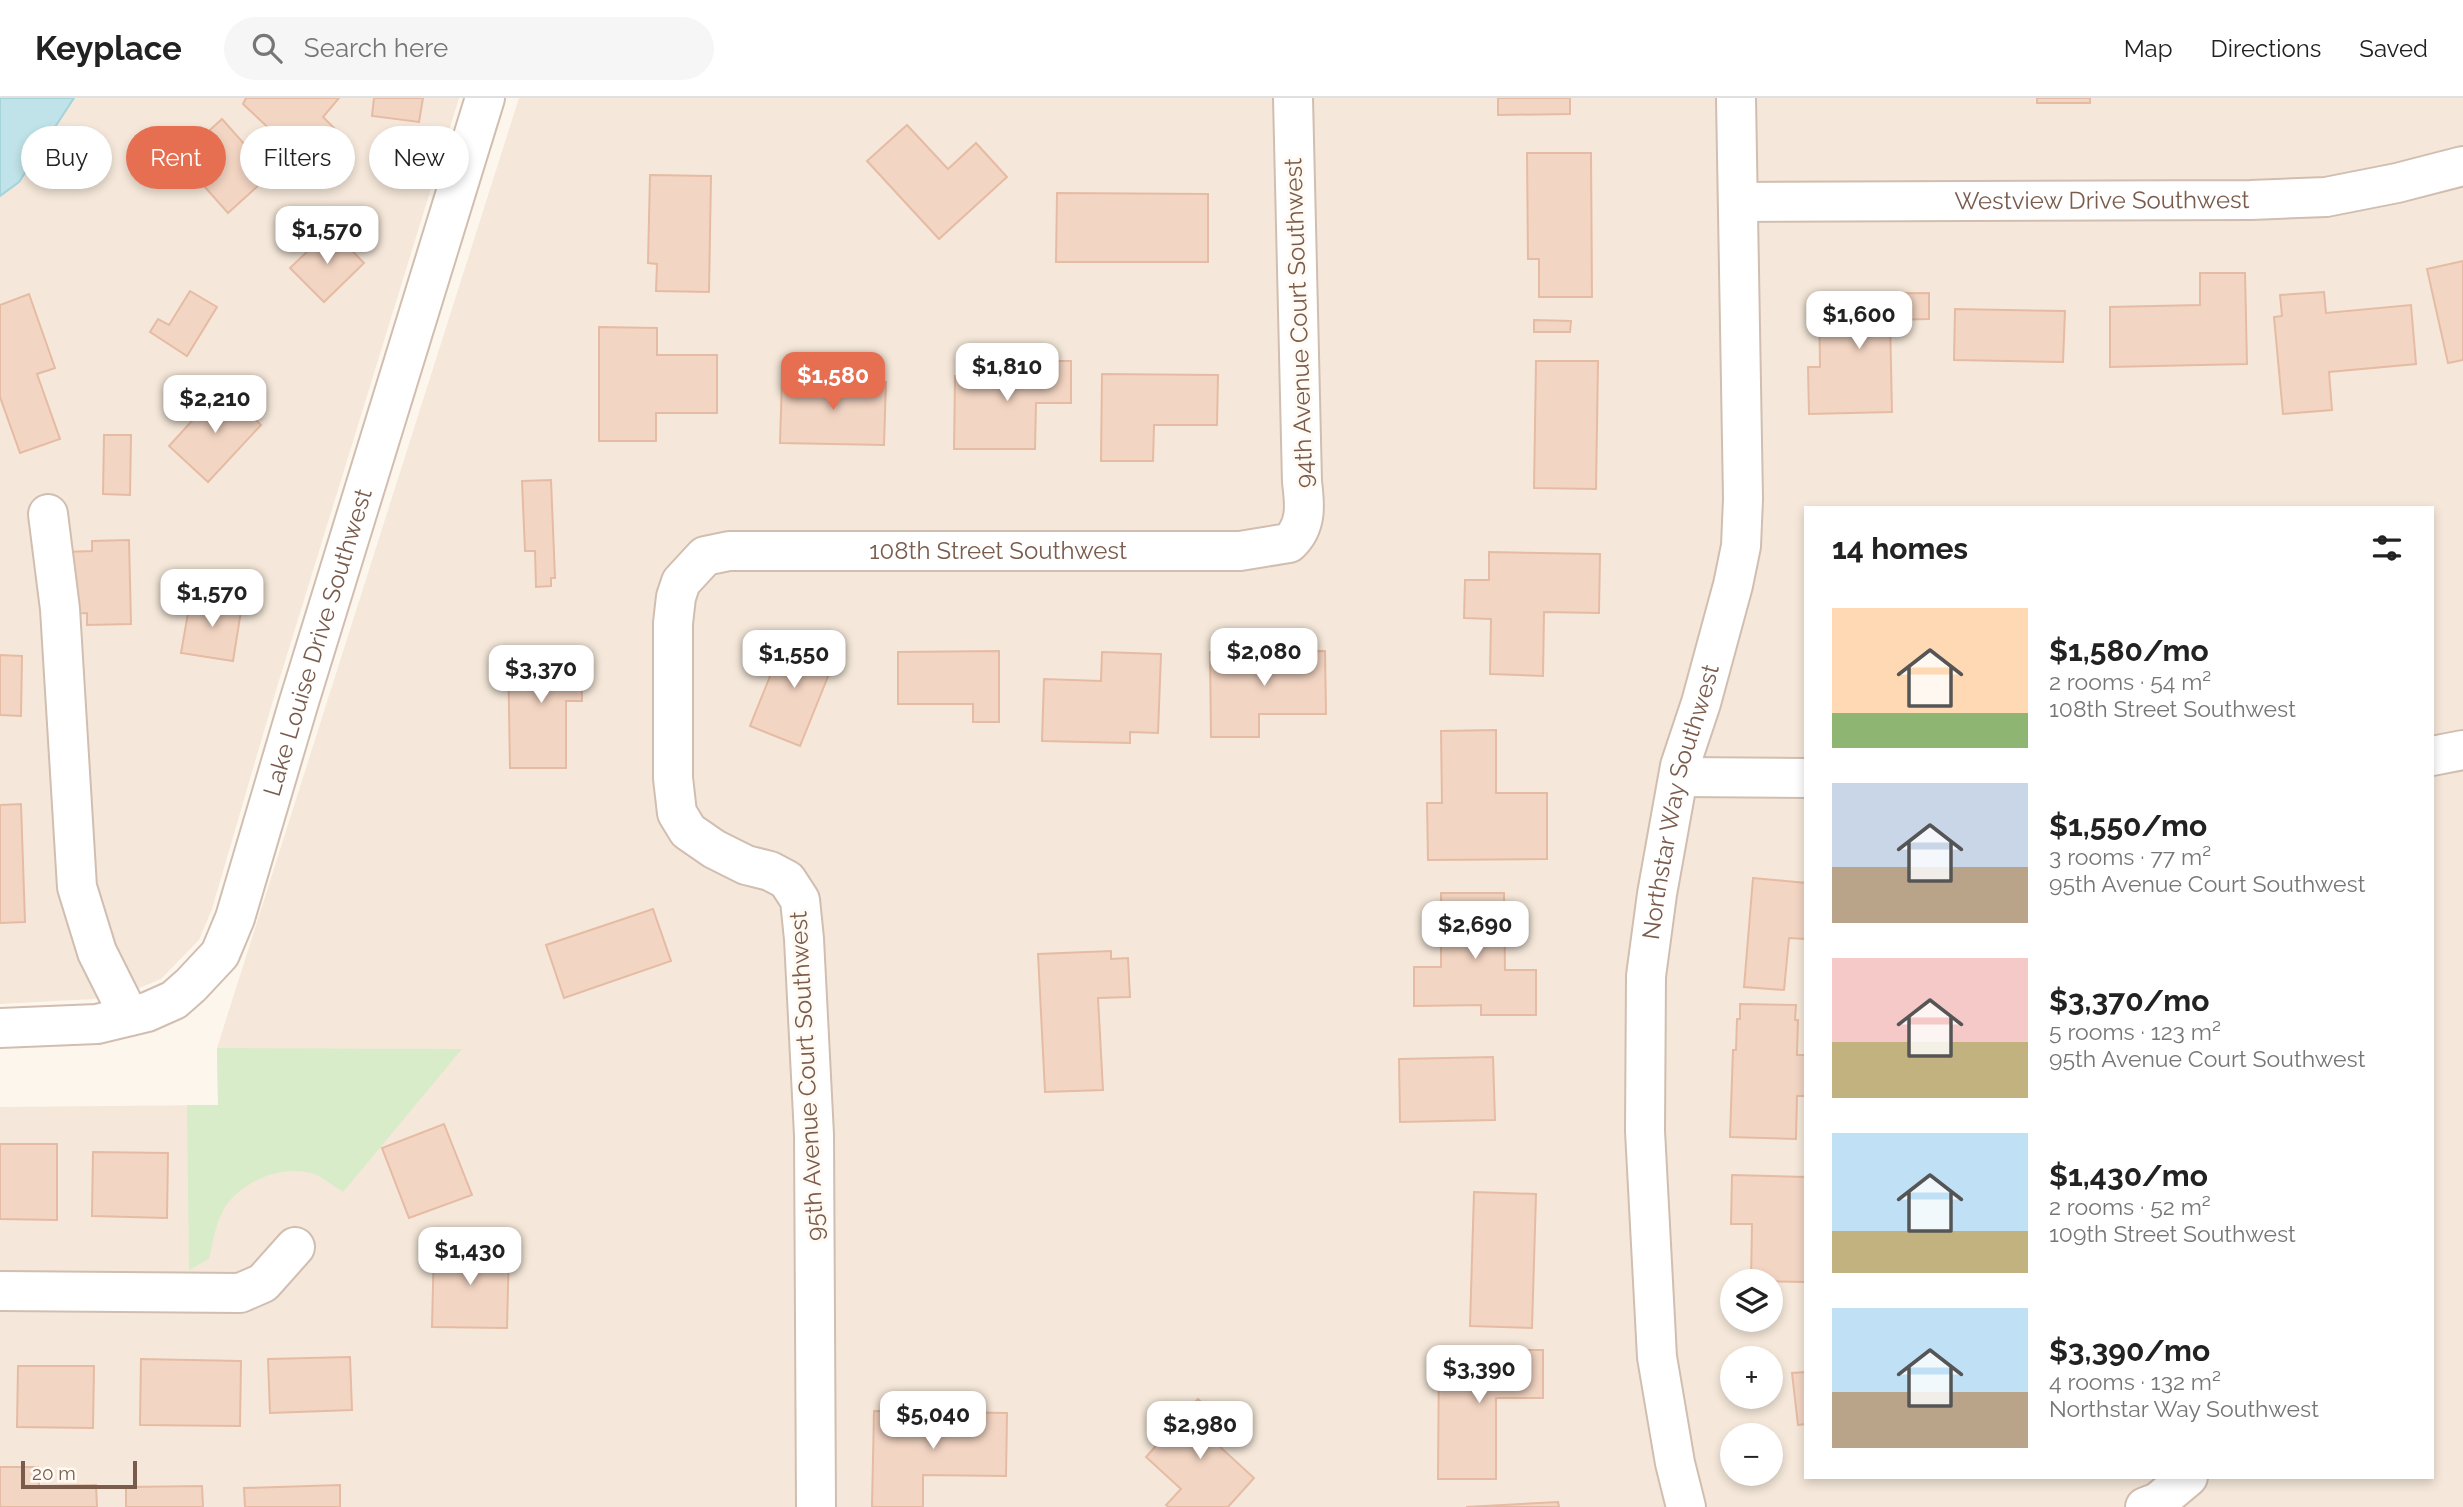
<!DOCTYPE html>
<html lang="en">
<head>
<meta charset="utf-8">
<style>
	body { margin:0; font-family:Raleway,sans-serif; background:#f6f6f6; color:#222; height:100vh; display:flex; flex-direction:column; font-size:26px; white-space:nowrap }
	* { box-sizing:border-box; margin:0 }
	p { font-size:23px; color:#767676 }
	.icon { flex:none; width:38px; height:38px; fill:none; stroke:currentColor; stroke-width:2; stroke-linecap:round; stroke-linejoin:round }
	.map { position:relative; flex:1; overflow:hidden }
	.side { position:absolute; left:1804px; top:408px; width:630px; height:973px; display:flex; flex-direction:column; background:#fff; border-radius:0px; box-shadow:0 4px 10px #0003 }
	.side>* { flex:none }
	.guide { position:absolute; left:21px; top:28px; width:665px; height:63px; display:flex; gap:14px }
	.controls { position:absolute; left:1720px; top:1171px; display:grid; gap:14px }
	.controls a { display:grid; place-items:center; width:63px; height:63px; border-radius:50%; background:#fff; box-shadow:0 4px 10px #0003; font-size:35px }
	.scale { position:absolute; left:21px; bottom:18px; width:116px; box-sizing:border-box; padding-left:7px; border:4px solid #7a5c4d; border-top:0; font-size:19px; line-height:24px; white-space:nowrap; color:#7a5c4d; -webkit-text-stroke:5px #fffaf3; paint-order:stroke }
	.price { position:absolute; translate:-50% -60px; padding:0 16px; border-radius:14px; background:#fff; color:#222; font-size:23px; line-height:46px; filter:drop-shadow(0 2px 4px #0008) }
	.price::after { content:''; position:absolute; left:50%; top:42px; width:21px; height:16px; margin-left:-10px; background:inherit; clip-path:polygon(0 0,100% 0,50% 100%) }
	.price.selected { background:#e76f51; color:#fff }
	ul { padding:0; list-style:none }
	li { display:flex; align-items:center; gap:21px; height:175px; padding:0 28px }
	li span { display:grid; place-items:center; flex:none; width:196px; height:140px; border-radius:0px; color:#555 }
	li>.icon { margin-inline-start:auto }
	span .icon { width:84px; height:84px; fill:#fffc; stroke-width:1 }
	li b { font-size:30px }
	h2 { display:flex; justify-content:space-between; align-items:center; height:84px; padding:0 28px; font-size:30px }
	.tag { padding:0 24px; border-radius:32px; background:#fff; box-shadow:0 4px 10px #0003; font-size:24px; line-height:63px }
	.tag.selected { background:#e76f51; color:#fff }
	header { display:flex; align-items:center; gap:42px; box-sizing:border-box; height:98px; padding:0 35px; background:#fff; border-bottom:2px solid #e0e0e0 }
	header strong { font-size:33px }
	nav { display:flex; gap:38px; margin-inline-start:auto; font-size:24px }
	.search { width:490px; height:63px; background:#f6f6f6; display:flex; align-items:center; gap:18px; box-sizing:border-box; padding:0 24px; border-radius:38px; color:#767676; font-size:26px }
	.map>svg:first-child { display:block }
</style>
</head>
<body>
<header>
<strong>Keyplace</strong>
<div class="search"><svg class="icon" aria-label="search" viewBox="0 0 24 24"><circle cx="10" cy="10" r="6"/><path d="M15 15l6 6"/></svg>Search here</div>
<nav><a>Map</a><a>Directions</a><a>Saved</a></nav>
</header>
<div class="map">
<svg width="2463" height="1409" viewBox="0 0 2463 1409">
	<rect width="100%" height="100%" fill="#fdf6ec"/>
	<!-- residential -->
	<g fill="#f5e8da" fill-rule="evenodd">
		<polygon points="74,0 459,0 274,599 212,811 199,842 161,881 139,890 93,901 0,906 0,98 19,84"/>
		<path d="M519 0H2463V1409H0V1009L218 1007 217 950ZM1806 410H2432V1379H1806ZM1732 1183H1771V1222H1732ZM1732 1260H1771V1298H1732ZM1732 1337H1771V1376H1732Z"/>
	</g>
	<!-- green -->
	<path fill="#d8ecc9" d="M217 950 462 951 343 1094C333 1088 322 1078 311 1075 280 1067 243 1083 225 1109 216 1124 213 1144 209 1161L189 1172 187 1007H218Z"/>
	<!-- water -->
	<polygon fill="#bfe3e8" stroke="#a5d3da" stroke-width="2" points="0,0 74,0 19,84 0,98"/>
	<!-- building -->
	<g fill="#f3d5c3" stroke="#e6bba3" stroke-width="2">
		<polygon points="246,0 339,0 323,19 350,46 319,77 243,6"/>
		<polygon points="374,0 423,0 419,24 372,18"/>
		<polygon points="1498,0 1570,0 1570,16 1498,17"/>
		<rect x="2037" y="0" width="53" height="5"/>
		<polygon points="222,21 271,76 228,115 179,60"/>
		<polygon points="907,27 948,71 976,45 1007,79 939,141 867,63"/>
		<polygon points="1527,55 1591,55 1592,199 1539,199 1539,161 1528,161"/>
		<polygon points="650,77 711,78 709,194 656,193 657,166 648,165"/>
		<polygon points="1057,95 1208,96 1208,164 1056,164"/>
		<polygon points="331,131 364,165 324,204 290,170"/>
		<polygon points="2463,163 2463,262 2448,265 2427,171"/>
		<polygon points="2200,175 2245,175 2247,266 2110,269 2110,209 2200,207"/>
		<polygon points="190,193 217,209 187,258 150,234 158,221 169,227"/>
		<polygon points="2324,194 2326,215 2411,207 2416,266 2329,274 2332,312 2283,316 2274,219 2282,218 2280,197"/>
		<polygon points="1929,195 1929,221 1890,222 1892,314 1809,316 1808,269 1820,269 1819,196"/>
		<polygon points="29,196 55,270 37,276 60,341 20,355 0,299 0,207"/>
		<polygon points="1955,211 2065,213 2063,264 1954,262"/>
		<polygon points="1534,222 1571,223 1570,234 1534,234"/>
		<polygon points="599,229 657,230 657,257 717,257 717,315 656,315 656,343 599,343"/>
		<polygon points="988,263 1071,263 1071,305 1036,305 1035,351 954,351 955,278 988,279"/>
		<polygon points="1536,263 1598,263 1596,391 1534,390"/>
		<polygon points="1102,276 1218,277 1217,327 1154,327 1153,363 1101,363"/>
		<polygon points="782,281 886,284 884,347 780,345"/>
		<polygon points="222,290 261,327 208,384 169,348"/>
		<polygon points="104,337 131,337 130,397 103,396"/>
		<polygon points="551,382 555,480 551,480 551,488 536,489 535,453 525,453 522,383"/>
		<polygon points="129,442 131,526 87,527 87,515 65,516 65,454 92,453 92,443"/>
		<polygon points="1489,454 1600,456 1599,515 1544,514 1543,578 1490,576 1491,521 1464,520 1465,482 1489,482"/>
		<polygon points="191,498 242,507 233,563 181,555"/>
		<polygon points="787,536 837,556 800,648 750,628"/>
		<polygon points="581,551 582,603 566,603 566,670 510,670 508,553"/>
		<polygon points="999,553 999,624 973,624 973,606 898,606 898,554"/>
		<polygon points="1325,553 1326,616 1259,616 1259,639 1211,639 1210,554"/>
		<polygon points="1102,554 1161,556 1158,635 1130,634 1130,645 1042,643 1044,581 1101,583"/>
		<polygon points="0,557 22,558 21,618 0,617"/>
		<polygon points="1496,632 1496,695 1547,695 1547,761 1428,762 1427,705 1442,705 1441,633"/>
		<polygon points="21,706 25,824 0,825 0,707"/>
		<polygon points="1753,780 1806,785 1806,841 1789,840 1784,892 1744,889"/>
		<polygon points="1441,795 1504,795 1505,872 1536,872 1536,917 1481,917 1481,907 1414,908 1414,869 1441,869"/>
		<polygon points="653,811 671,863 564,900 546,847"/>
		<polygon points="1111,853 1111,861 1128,860 1130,899 1098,900 1103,992 1045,994 1038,856"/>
		<polygon points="1740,906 1796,907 1795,922 1798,922 1797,957 1806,957 1806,998 1797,998 1796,1041 1730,1039 1733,952 1736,952 1737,921 1740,921"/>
		<polygon points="1493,959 1495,1022 1400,1024 1399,961"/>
		<polygon points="444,1026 472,1097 409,1120 382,1050"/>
		<polygon points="0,1046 57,1046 57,1122 0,1121"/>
		<polygon points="93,1054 168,1055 167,1120 92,1118"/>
		<polygon points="1732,1077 1806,1079 1805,1184 1751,1183 1752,1126 1731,1126"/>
		<polygon points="1474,1094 1536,1096 1532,1230 1470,1228"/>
		<polygon points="434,1147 509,1149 507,1230 432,1229"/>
		<polygon points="1439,1252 1543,1252 1543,1300 1496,1300 1496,1381 1438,1381"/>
		<polygon points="350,1259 352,1312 270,1315 268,1261"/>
		<polygon points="141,1261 241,1263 240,1328 140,1327"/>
		<polygon points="18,1268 94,1268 93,1330 17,1329"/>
		<polygon points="1806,1274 1806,1326 1798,1327 1792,1275"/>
		<polygon points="1198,1301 1233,1333 1219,1348 1254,1380 1228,1409 1169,1409 1166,1407 1181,1391 1146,1359"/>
		<polygon points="874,1313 1007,1315 1006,1378 923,1377 923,1409 872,1409"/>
		<polygon points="0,1369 38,1369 39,1388 96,1387 97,1409 0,1409"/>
		<polygon points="340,1387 340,1409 245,1409 244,1390"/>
		<polygon points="202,1388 203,1409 126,1409 126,1389"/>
		<polygon points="1558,1404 1559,1409 1466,1409"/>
	</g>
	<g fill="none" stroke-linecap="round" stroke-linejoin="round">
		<defs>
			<g id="minor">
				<path id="s1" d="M1738 104 2251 102 2326 99 2397 85 2463 68"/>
				<polyline points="48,416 60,511 77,789 97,854 129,918"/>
				<polyline points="2432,658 2463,652"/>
				<polyline points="1680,679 1806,680"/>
				<path id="s2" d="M0 930 97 926 147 914 174 902 191 887 220 856 235 820 298 607 485 0"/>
				<polyline points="0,1193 240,1195 263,1185 295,1149"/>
				<path id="s3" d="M816 1409 814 1037 804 841 800 802 787 782 770 773 746 767 714 751 688 733 677 715 673 680V525L676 499 681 484 705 458 729 453H1240L1289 445C1307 428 1305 407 1302 384L1293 0"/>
				<path id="s4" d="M1686 1409 1675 1365 1657 1259 1645 1033 1646 878 1657 796 1680 668 1701 605 1733 487 1741 448 1743 401 1736 0"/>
				<polyline points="2145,1409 2158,1404 2188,1379"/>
			</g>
		</defs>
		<!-- minor casing -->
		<use href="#minor" stroke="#d1beb0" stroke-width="42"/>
		<!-- minor -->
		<use href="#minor" stroke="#fff" stroke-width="38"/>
	</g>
	<g text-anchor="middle" stroke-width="6" stroke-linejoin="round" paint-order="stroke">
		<!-- street labels -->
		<g font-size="24" fill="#7a5c4d" stroke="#fffaf3">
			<text dy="8" stroke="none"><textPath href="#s1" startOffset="364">Westview Drive Southwest</textPath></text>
			<text transform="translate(1299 225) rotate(-92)" y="8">94th Avenue Court Southwest</text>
			<text dy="8" stroke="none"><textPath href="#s3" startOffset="1325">108th Street Southwest</textPath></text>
			<text dy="8" stroke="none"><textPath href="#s2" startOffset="570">Lake Louise Drive Southwest</textPath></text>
			<text dy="8" stroke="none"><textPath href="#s4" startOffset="712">Northstar Way Southwest</textPath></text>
			<text transform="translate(807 978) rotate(-93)" y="8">95th Avenue Court Southwest</text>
		</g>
	</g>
</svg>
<div class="controls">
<a><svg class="icon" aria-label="layers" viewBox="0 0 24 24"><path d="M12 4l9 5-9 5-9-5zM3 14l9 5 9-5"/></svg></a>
<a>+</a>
<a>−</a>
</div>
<div class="scale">20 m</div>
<b class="price" style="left:327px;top:168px">$1,570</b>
<b class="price" style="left:1859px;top:253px">$1,600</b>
<b class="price" style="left:1007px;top:305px">$1,810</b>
<b class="price selected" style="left:833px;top:314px">$1,580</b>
<b class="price" style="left:215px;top:337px">$2,210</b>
<b class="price" style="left:212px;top:531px">$1,570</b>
<b class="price" style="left:1264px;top:590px">$2,080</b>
<b class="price" style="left:794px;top:592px">$1,550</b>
<b class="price" style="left:541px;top:607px">$3,370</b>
<b class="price" style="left:1475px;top:863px">$2,690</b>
<b class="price" style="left:470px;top:1189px">$1,430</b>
<b class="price" style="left:1479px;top:1307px">$3,390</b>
<b class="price" style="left:933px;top:1353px">$5,040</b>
<b class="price" style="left:1200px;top:1363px">$2,980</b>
<div class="guide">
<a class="tag">Buy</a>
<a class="tag selected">Rent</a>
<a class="tag">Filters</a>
<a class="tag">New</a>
</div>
<section class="side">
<h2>14 homes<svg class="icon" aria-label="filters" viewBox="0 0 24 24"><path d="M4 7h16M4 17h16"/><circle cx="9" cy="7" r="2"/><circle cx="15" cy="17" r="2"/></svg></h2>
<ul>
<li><span style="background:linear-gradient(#ffd9b3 75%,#8fb573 0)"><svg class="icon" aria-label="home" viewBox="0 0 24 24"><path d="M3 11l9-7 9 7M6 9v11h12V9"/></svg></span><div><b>$1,580/mo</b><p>2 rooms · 54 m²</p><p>108th Street Southwest</p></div></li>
<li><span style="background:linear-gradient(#c9d6e8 60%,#b9a48a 0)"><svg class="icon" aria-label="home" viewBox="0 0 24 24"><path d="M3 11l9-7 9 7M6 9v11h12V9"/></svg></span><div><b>$1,550/mo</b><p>3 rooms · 77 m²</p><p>95th Avenue Court Southwest</p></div></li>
<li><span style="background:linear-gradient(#f6c9c9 60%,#c2b280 0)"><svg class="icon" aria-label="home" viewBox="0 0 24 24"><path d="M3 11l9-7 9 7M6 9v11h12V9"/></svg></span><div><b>$3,370/mo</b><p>5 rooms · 123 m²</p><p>95th Avenue Court Southwest</p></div></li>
<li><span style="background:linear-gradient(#bfe0f5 70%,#c2b280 0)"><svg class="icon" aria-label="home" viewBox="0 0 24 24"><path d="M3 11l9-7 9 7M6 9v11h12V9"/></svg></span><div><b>$1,430/mo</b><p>2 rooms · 52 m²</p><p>109th Street Southwest</p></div></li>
<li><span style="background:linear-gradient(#bfe0f5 60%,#b9a48a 0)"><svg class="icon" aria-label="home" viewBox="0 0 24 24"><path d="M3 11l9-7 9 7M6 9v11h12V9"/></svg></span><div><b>$3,390/mo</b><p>4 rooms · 132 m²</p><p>Northstar Way Southwest</p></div></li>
</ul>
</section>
</div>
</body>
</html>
